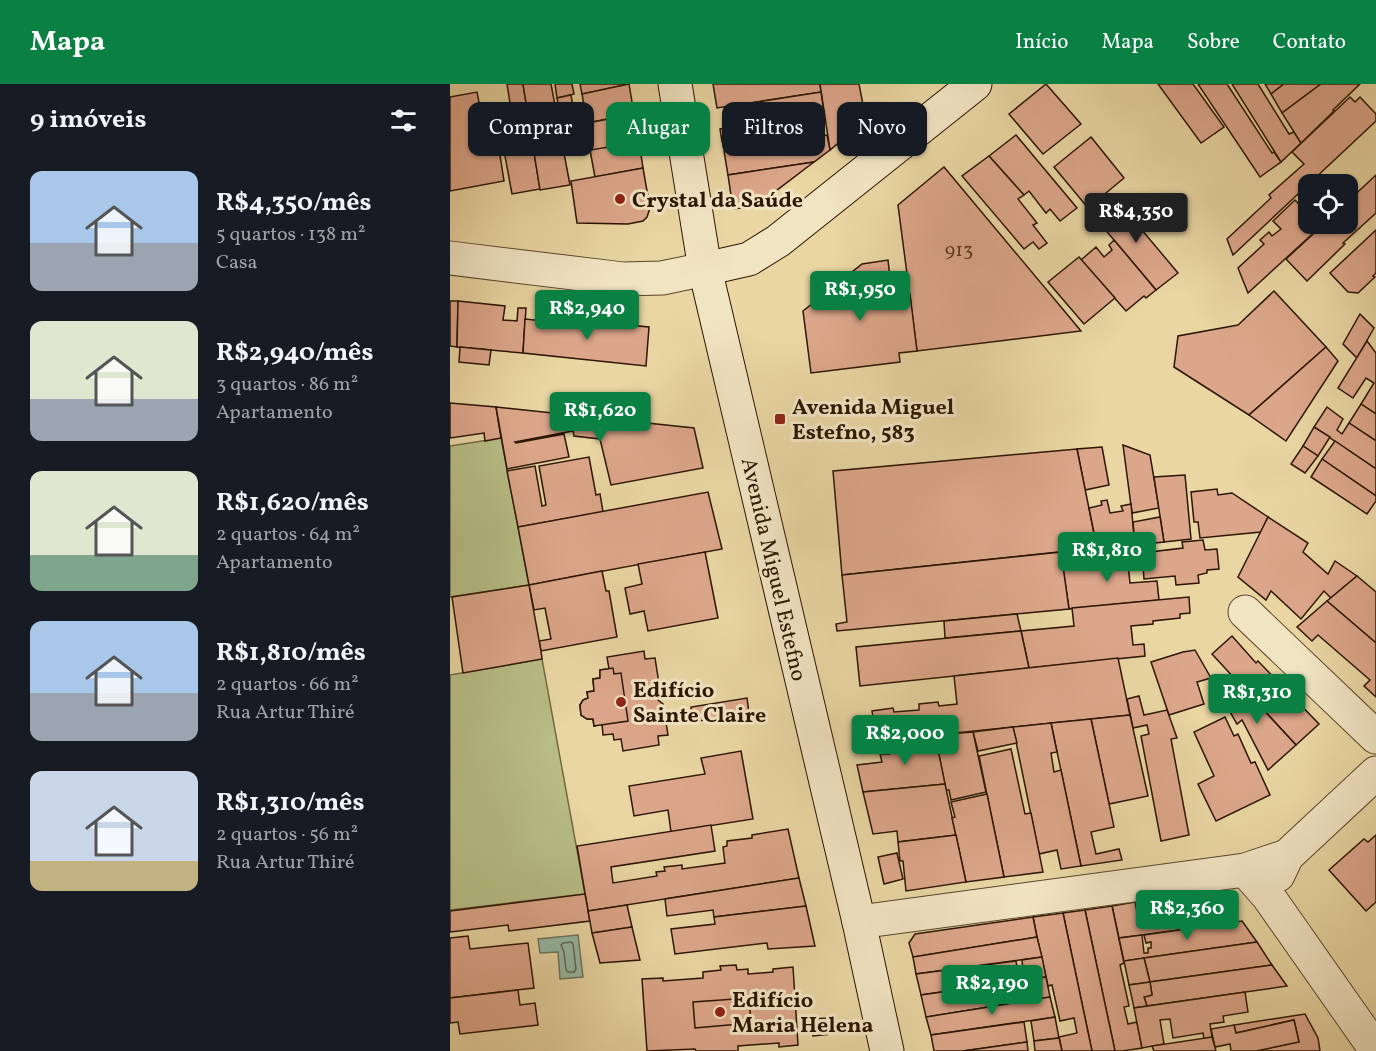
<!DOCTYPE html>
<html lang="pt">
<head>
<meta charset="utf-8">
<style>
	body { margin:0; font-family:Vollkorn,serif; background:#20242c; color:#f1f3f6; height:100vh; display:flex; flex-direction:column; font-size:22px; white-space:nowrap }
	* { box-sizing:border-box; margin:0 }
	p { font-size:20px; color:#9ea1a6 }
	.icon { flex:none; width:33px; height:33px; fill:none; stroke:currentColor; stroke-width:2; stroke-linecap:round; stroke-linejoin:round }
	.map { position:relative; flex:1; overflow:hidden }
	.sheet { display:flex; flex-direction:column; background:#171b24; width:450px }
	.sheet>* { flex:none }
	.hud { position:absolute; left:18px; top:18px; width:570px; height:54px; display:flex; gap:12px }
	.fabs { position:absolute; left:848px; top:90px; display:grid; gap:12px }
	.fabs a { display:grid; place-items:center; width:60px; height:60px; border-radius:12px; background:#171b24; box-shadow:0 2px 4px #0004; font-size:30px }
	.price { position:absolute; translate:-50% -51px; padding:0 14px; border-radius:6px; background:#0b8043; color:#fff; font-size:20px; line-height:39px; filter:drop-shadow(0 2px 3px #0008) }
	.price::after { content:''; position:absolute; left:50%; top:36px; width:18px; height:14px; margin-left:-9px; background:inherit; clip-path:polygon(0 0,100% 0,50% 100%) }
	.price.active { background:#222; color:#fff }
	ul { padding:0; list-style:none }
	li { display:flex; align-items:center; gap:18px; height:150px; padding:0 30px }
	li span { display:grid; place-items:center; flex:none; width:168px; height:120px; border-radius:12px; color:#555 }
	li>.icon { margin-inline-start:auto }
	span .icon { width:72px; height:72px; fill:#fffc; stroke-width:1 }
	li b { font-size:26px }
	h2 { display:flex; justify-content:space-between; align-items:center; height:72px; padding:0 30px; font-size:26px }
	.tag { padding:0 21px; border-radius:12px; background:#171b24; box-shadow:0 2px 4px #0004; font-size:21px; line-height:54px }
	.tag.active { background:#0b8043; color:#fff }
	header { display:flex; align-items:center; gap:36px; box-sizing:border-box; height:84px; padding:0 30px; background:#0b8043; color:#fff }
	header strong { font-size:28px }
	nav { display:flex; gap:33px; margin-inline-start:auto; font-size:21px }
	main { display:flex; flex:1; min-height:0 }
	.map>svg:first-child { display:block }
</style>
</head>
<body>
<header>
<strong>Mapa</strong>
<nav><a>Início</a><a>Mapa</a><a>Sobre</a><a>Contato</a></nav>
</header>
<main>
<section class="sheet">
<h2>9 imóveis<svg class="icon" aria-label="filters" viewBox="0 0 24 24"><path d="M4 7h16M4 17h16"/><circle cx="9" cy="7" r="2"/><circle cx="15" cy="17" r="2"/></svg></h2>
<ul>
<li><span style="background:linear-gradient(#a9c7e8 60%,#9aa5b1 0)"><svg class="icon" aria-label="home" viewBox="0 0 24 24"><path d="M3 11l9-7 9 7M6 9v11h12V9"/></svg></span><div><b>R$4,350/mês</b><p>5 quartos · 138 m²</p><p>Casa</p></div></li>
<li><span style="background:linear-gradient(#dfe7d0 65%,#9aa5b1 0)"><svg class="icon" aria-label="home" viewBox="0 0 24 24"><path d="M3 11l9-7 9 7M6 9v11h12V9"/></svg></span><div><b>R$2,940/mês</b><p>3 quartos · 86 m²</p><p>Apartamento</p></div></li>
<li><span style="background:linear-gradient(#dfe7d0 70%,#7fa58c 0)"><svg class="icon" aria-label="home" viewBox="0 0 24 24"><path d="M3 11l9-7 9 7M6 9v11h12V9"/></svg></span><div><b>R$1,620/mês</b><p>2 quartos · 64 m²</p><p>Apartamento</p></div></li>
<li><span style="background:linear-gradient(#a9c7e8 60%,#9aa5b1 0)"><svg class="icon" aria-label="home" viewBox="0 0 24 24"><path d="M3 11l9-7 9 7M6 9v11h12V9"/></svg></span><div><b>R$1,810/mês</b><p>2 quartos · 66 m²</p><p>Rua Artur Thiré</p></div></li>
<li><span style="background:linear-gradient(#c9d6e8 75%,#c2b280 0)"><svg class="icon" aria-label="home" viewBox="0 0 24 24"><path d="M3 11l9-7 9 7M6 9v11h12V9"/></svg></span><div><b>R$1,310/mês</b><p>2 quartos · 56 m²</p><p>Rua Artur Thiré</p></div></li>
</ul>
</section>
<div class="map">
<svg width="926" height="967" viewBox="0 0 926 967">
	<rect width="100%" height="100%" fill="#e9d6a3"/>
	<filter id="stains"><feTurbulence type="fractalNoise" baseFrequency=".00333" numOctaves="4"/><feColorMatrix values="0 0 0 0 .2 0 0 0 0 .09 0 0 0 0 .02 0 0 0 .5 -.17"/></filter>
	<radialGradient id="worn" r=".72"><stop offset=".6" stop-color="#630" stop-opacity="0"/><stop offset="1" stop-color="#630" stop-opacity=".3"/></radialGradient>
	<!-- green -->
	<g fill="#b7bd85" stroke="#726943" stroke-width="1.5">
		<polygon points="51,354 79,501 0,513 0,362"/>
		<polygon points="92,575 135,810 0,826 0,591"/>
	</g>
	<!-- water -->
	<polygon fill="#97b9a4" stroke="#6c7763" stroke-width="1.5" points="128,851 133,893 110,895 108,868 90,869 88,855"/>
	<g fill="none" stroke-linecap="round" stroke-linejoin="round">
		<!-- shore -->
		<polygon stroke="#626752" stroke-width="1.5" points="121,858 123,860 126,885 124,888 118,888 116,886 114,868 111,861 113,859"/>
	</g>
	<!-- building -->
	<g fill="#dca68a" stroke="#2c1501" stroke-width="1.5">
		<polygon points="57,0 73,0 90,105 62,110 48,34 62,32"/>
		<polygon points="73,0 101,0 120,101 90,106"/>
		<polygon points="105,0 122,0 124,10 107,14"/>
		<polygon points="130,0 179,0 132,10"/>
		<polygon points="179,0 184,30 137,39 132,10"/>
		<polygon points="263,0 370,0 371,8 267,24"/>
		<polygon points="370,0 409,0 416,36 380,66"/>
		<polygon points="596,0 631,40 593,70 559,30"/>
		<polygon points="708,0 743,0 774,43 751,59"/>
		<polygon points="748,0 777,0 822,69 824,68 831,78 810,93"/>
		<polygon points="782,0 808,0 839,50 844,48 851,59 831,78"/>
		<polygon points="815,0 834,0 821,10"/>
		<polygon points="834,0 871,0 832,29 821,10"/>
		<polygon points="871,0 910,0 883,26 884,27 851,59 832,29"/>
		<polygon points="27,8 38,66 49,65 54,97 0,107 0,13"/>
		<polygon points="371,8 374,30 292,42 289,21"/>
		<polygon points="121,11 123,23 109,25 107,14"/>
		<polygon points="900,13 905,18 910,13 926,30 926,37 783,171 777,155 821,114 819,111 854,80 842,68"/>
		<polygon points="184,30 189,58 117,71 112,44"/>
		<polygon points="354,33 357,55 297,64 295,54 272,58 270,45"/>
		<polygon points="377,51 380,66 364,78 278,91 274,67"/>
		<polygon points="566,51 627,124 610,137 600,125 596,129 579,107 574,111 539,72"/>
		<polygon points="641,53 674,94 638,124 604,83"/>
		<polygon points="189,58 193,84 145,93 140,66"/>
		<polygon points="539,72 574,111 568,115 587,139 583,141 597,159 589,165 583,158 574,165 512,92"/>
		<polygon points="364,78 306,122 283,125 278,91"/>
		<polygon points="494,83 631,247 467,267 448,121"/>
		<polygon points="193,84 200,124 197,133 193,137 178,140 127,139 121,97"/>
		<polygon points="926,91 926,129 893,159 895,160 857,197 836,175 874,140 897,140 897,118"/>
		<polygon points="665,114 728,189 706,206 643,131"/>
		<polygon points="845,116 858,130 858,140 867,140 870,143 798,209 788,184 814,160 810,156 819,148 822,152 831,145 823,137"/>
		<polygon points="926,146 926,189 923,192 925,193 908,209 898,208 880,189"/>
		<polygon points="664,156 706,206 696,214 694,212 676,227 631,176 646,163 654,173 662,166 659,161"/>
		<polygon points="629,173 665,214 634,240 598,198"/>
		<polygon points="438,176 442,212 460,210 467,267 449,269 450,278 361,289 353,227 412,180"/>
		<polygon points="824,207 876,263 799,331 724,283 728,252 788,241"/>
		<polygon points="0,217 8,217 7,263 0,262"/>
		<polygon points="8,217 55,222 53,236 67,237 68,224 76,224 73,269 7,263"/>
		<polygon points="910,230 924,244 907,274 893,260"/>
		<polygon points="104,234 199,243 196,282 73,269 75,235 103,238"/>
		<polygon points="917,257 926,269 926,330 911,320 924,299 916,294 903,314 888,304"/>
		<polygon points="10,263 41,266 39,281 9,278"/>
		<polygon points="876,263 888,277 836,357 799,331"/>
		<polygon points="0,319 46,323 51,354 35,357 34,349 0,354"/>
		<polygon points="911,320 926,330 926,357 899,339"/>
		<polygon points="46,323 244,344 253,384 161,401 150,355 124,352 123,347 65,358 66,359 114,350 119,373 57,385"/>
		<polygon points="877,323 893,335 887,346 892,350 899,339 926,357 926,385 864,343"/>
		<polygon points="864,343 880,353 868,372 853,362"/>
		<polygon points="885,357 926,385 926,412 872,375"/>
		<polygon points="673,361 700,371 709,424 682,429"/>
		<polygon points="853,362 868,372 855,389 841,380"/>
		<polygon points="652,363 659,401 635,406 627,365"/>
		<polygon points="627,365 647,464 392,491 383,387"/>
		<polygon points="139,373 146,411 150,410 153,428 68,443 57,387 85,382 92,422 96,421 89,382"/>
		<polygon points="872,375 926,412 926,417 917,430 861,393"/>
		<polygon points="735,391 741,455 714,458 704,393"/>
		<polygon points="767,405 768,411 782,409 818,433 811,448 750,454 748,438 744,438 741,408"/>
		<polygon points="258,408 272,465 79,501 68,443"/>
		<polygon points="657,416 660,429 673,427 671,422 681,420 685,461 647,464 639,424 652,421 651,417"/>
		<polygon points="710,433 714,458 685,461 683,438"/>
		<polygon points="818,433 858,459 853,468 878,490 885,477 907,492 881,514 874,507 851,535 821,507 816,516 788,493"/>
		<polygon points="753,456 755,466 767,465 769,485 757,486 757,489 748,491 749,499 726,501 725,492 694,495 692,469 733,464 732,458"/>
		<polygon points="676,461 680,499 707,497 709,516 619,525 613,485 653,480 651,464"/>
		<polygon points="255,468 268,534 198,547 194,527 180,530 175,504 192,500 188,480"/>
		<polygon points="611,468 619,525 387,547 386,540 397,538 392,491"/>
		<polygon points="152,487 156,507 159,507 167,553 91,567 89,557 101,555 95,524 84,526 79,501"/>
		<polygon points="907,492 926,508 926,559 877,517"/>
		<polygon points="79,501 91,567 92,575 13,589 2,513"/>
		<polygon points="739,513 740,529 730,530 730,534 703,537 703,540 681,542 683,561 694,560 695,572 579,584 571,547 624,542 622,524"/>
		<polygon points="877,517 926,559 926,613 914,602 920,596 868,551 862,557 847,543"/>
		<polygon points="567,530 571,547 495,554 494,537"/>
		<polygon points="571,547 579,584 410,602 406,563"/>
		<polygon points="782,552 806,579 808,577 869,640 846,661 762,570"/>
		<polygon points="745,566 761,594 747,598 754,620 719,631 701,578 733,568"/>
		<polygon points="194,567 195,575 205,574 210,606 204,613 213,620 218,651 208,652 209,661 173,667 171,655 164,656 163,650 153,651 152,640 144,642 143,635 137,635 131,631 130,621 133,616 138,614 137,608 144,607 143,595 150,594 150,586 159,585 157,573"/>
		<polygon points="668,574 680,631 427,657 422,627 443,624 444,628 469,626 469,620 488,618 489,622 507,620 504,592"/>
		<polygon points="163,584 164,590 171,589 178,637 144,642 143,635 137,635 131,631 130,621 133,616 138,614 137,608 144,607 143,595 150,594 150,586"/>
		<polygon points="785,595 846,661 818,686 792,636 787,640 770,610"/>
		<polygon points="689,612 694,631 717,626 727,654 721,655 739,751 711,757 691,652 699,650 697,641 683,644 677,615"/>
		<polygon points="297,614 299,629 243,638 241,623"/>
		<polygon points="680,631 698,712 659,720 641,635"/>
		<polygon points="775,633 784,652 788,650 801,679 805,678 820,711 766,737 748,700 764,692 744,648"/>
		<polygon points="641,635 664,743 641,748 646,770 669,765 672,776 631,782 601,639"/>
		<polygon points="601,639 607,668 601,669 604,688 611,686 631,782 611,785 607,766 589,770 563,643"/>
		<polygon points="563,643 567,659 528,667 523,648"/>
		<polygon points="523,648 536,708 501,716 499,706 496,706 485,651"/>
		<polygon points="485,651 495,700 413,708 407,681 432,678 430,670 440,670 438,656"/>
		<polygon points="561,665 575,730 581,729 593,788 554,793 529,672"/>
		<polygon points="291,667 303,735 221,748 218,726 184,732 179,702 255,690 251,674"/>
		<polygon points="495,700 506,751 448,758 447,747 423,750 413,708"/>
		<polygon points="537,710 554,793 516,798 502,734 505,733 501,718"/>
		<polygon points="261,741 265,767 161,783 163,799 207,792 206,788 215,787 214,783 232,781 232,785 275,779 273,763 277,762 277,757 302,754 302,751 338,745 349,794 138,827 127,762"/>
		<polygon points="506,751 516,798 456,807 453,777 450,777 448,758"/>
		<polygon points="926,751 926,818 916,827 879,786 914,755 918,758"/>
		<polygon points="447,769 453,795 434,800 428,773"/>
		<polygon points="349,794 356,822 264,833 263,826 217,832 215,815"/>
		<polygon points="758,809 759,815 762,815 766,841 669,854 662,822 685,818 687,828 729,820 728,813"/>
		<polygon points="135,810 140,837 59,847 58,841 0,848 0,827"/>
		<polygon points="177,821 182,843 142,849 138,827"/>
		<polygon points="356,822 365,862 318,865 317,859 225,870 221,845 265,840 264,833"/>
		<polygon points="662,822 674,879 670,881 679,922 674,923 678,940 687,938 692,964 672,967 665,967 635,826"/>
		<polygon points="635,826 665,967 642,967 613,829"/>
		<polygon points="613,829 642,967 612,967 609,953 627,949 624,934 610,937 602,901 598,902 587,853 583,833"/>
		<polygon points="583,833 587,853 463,873 459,859 465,850"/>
		<polygon points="792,837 807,858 674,877 669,854 692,851 694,869 698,869 698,864 701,864 701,858 696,859 694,851"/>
		<polygon points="182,843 190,876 150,879 142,849"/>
		<polygon points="18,852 20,865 78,859 84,904 0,914 0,854"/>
		<polygon points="587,853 592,873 466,890 463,873"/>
		<polygon points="807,858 822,881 700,898 694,874"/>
		<polygon points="592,873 596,893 574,896 572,876"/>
		<polygon points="694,874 700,898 679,901 674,877"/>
		<polygon points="566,877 569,897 471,911 466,890"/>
		<polygon points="286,881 287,886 298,885 298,890 323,888 323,885 343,883 348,961 329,963 329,959 288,962 288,967 246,967 245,965 197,967 192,895 213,894 213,897 253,894 253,888 271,886 270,882"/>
		<polygon points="822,881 837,902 697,922 694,913 702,911 700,898"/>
		<polygon points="596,893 600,913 476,933 471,911"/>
		<polygon points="700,898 702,911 694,913 697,922 684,924 679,901"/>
		<polygon points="68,906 70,921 85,919 88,941 10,950 8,938 0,939 0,914"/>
		<polygon points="795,908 798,928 773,932 774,938 760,940 762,953 754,955 753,949 723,954 720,935 710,936 714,960 692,964 684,924"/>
		<polygon points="600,913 605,933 481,951 476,933"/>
		<polygon points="299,914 301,939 245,944 243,918"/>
		<polygon points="855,930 868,954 870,967 806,967 849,958 844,936 786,949 784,941"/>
		<polygon points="605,933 609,954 584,957 581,937"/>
		<polygon points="380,934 381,950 363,952 361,935"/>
		<polygon points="844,936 849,958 806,967 781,967 780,960 765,963 761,945 784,941 786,949"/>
		<polygon points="574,938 577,958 513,967 484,967 481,951"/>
		<polygon points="762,953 766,967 704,967 702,962"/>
		<polygon points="609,954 612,967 585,967 584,957"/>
		<polygon points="577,958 578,967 513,967"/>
	</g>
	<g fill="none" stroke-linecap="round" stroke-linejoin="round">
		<defs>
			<g id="street">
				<polyline points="0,174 173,195 212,194 255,185"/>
				<polyline points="795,528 926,653"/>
				<polyline points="795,786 818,812 926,966"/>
				<polyline points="828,791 837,772 926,689"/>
				<polyline points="409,838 795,786 837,772"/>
			</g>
			<g id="secondary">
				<polyline points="225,0 255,185 409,838 437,967"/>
				<polyline points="255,185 299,175 328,157 525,0"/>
			</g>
		</defs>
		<!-- street casing -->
		<use href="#street" stroke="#5b452a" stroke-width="35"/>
		<!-- secondary casing -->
		<use href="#secondary" stroke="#2c1501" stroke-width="35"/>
		<!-- street -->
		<use href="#street" stroke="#f1e4c3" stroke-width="33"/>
		<!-- secondary -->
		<use href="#secondary" stroke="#f1e4c3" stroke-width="33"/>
	</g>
	<!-- markers -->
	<g fill="#8f2418" stroke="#f1e4c3" stroke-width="2">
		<circle cx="170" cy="115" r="6"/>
		<rect x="324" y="329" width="12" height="12" rx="3"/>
		<circle cx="171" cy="618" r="6"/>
		<circle cx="270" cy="928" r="6"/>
	</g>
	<g text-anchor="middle" stroke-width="6" stroke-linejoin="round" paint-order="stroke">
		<!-- number labels -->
		<g font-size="20" fill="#583923">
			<text x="509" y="172">913</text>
		</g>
		<!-- poi labels -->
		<g font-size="22" font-weight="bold" fill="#2c1501" stroke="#f1e4c3" text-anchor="start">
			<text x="182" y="123">Crystal da Saúde</text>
			<text x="342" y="330">Avenida Miguel<tspan x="342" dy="25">Estefno, 583</tspan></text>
			<text x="183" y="613">Edifício<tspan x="183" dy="25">Sainte Claire</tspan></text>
			<text x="282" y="923">Edifício<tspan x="282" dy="25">Maria Helena</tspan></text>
		</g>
		<!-- street labels -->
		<g font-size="22" fill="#2c1501" stroke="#f1e4c3">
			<text transform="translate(325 485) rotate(77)" y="8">Avenida Miguel Estefno</text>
		</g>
	</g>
	<rect width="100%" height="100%" filter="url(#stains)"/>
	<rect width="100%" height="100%" fill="url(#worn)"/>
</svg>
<div class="fabs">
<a><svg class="icon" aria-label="locate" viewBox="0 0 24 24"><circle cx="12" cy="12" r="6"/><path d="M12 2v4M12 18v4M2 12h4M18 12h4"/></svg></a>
</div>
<b class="price active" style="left:686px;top:160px">R$4,350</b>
<b class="price" style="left:410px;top:238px">R$1,950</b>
<b class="price" style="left:137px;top:257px">R$2,940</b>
<b class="price" style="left:150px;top:359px">R$1,620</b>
<b class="price" style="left:657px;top:499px">R$1,810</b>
<b class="price" style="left:807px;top:641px">R$1,310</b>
<b class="price" style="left:455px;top:682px">R$2,000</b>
<b class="price" style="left:737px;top:857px">R$2,360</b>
<b class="price" style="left:542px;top:932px">R$2,190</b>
<div class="hud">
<a class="tag">Comprar</a>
<a class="tag active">Alugar</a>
<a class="tag">Filtros</a>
<a class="tag">Novo</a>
</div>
</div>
</main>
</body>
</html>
